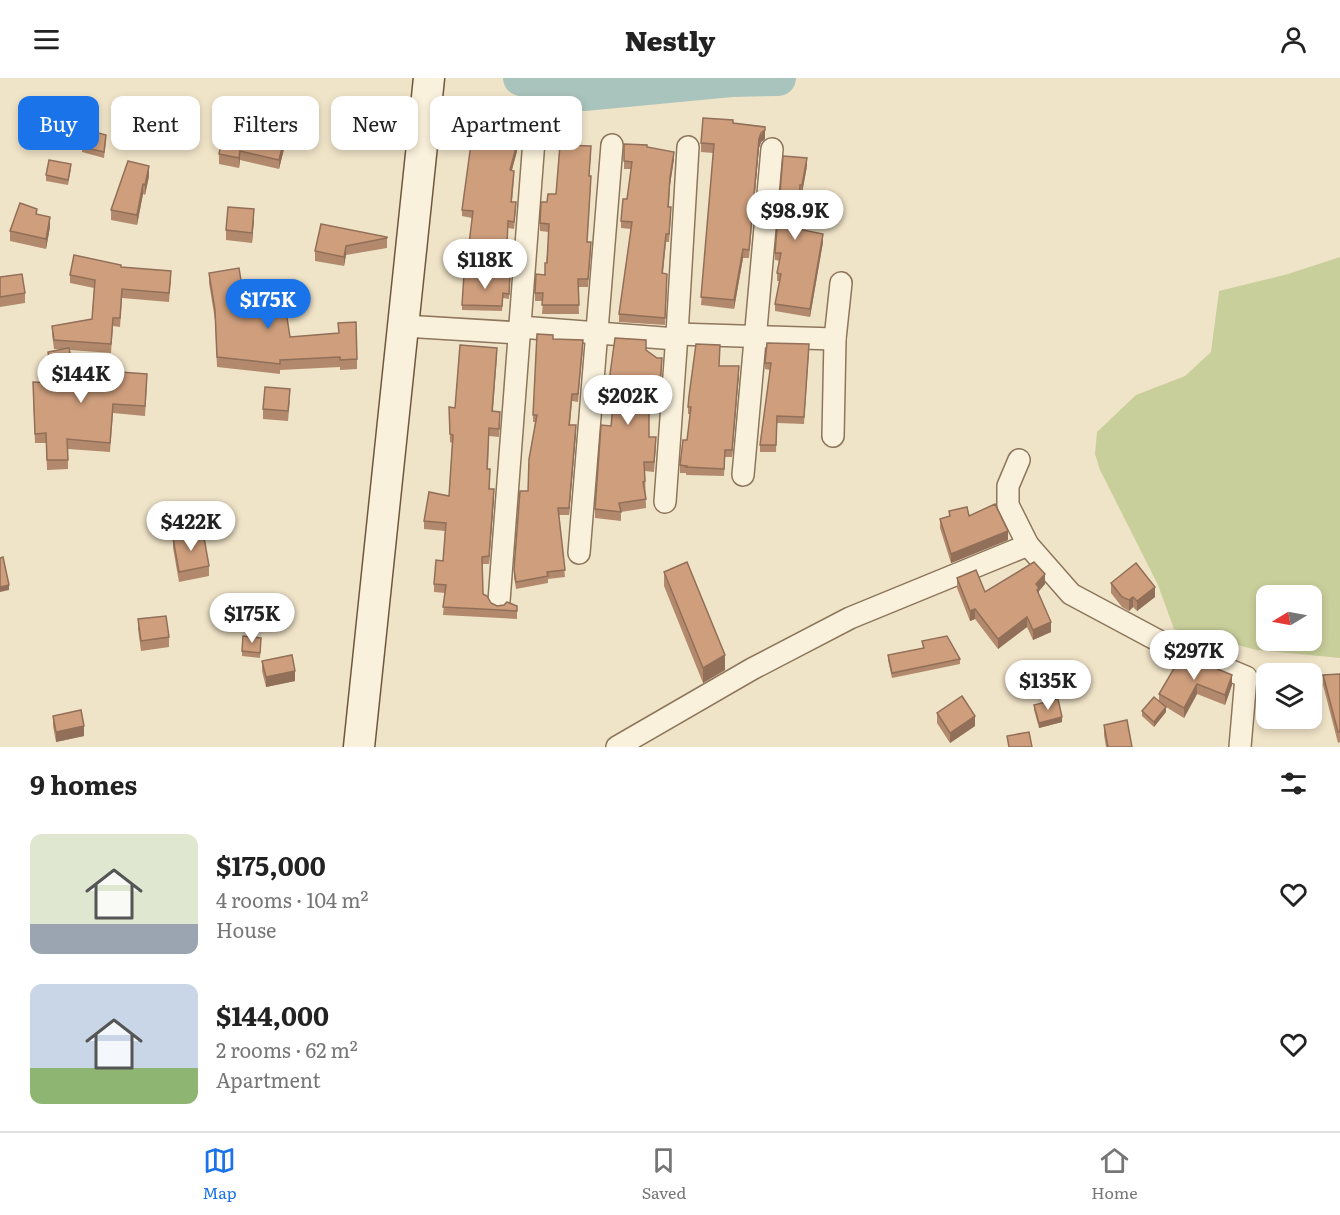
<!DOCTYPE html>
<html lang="en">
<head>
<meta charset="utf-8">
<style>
	body { margin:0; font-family:Literata,serif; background:#f6f6f6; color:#222; height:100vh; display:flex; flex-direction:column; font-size:22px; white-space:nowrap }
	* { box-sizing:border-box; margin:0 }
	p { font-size:20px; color:#767676 }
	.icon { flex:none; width:33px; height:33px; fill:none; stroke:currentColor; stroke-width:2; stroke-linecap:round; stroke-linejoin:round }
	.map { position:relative; height:669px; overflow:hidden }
	.drawer { display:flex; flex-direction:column; background:#fff; flex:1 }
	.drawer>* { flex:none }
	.hud { position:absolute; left:18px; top:18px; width:600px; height:54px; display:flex; gap:12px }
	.needle { width:39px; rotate:260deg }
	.tools { position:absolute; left:1256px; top:507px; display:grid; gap:12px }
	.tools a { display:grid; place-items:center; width:66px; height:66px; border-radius:12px; background:#fff; box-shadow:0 3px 9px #0003; font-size:30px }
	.price { position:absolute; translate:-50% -51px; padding:0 14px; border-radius:21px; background:#fff; color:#222; font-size:20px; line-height:39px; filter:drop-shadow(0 2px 3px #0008) }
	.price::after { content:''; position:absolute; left:50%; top:36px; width:18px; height:14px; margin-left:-9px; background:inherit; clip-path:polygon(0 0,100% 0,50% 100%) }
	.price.selected { background:#1a73e8; color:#fff }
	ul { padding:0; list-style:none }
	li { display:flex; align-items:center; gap:18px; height:150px; padding:0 30px }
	li span { display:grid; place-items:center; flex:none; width:168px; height:120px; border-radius:12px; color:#555 }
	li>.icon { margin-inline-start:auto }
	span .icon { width:72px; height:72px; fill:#fffc; stroke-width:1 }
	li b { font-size:26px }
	h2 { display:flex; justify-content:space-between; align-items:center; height:72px; padding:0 30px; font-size:26px }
	.chip { padding:0 21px; border-radius:12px; background:#fff; box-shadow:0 3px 9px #0003; font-size:21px; line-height:54px }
	.chip.selected { background:#1a73e8; color:#fff }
	header { display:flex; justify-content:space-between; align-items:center; height:78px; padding:0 30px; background:#fff; font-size:27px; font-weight:800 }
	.menu { display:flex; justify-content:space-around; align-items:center; height:84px; border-top:2px solid #e0e0e0; background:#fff; font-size:16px; color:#767676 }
	.menu a { display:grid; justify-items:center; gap:3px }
	.menu .selected { color:#1a73e8 }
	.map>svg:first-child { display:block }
</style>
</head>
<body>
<header><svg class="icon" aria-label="menu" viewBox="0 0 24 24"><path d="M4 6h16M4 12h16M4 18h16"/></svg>Nestly<svg class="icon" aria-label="person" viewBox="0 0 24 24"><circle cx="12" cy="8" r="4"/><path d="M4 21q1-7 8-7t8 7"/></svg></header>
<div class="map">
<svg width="1340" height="669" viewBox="0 0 1340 669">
	<rect width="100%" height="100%" fill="#f0e4c8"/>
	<!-- green -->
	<path fill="#c9cf9b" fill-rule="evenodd" d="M1340 179V580L1257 572 1174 551 1158 507 1100 392 1095 376 1097 354 1136 317 1185 298 1211 274 1219 213 1288 196ZM1266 518H1311V562H1266Z"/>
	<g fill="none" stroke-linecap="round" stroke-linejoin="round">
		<!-- river -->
		<polyline stroke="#a9c4bc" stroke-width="36" points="521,0 584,15 731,1 778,0"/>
		<defs>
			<g id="street">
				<polyline points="404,248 520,255"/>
				<polyline points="520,249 676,261"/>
				<polyline points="677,256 835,261"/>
				<polyline points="833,358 835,261 841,205"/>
				<polyline points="1019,382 1008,408 1008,427 1028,467 1071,516 1157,562 1246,599 1240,669"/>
				<polyline points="743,397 772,71"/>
				<polyline points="665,424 677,256 688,69"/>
				<polyline points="579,475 612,67"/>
				<polyline points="499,523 534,62"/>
				<polyline points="617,669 752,591 850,540 1028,467"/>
			</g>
			<polyline id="secondary" points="359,669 429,0"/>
		</defs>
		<!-- street casing -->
		<use href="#street" stroke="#8d765c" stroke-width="24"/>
		<!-- secondary casing -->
		<use href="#secondary" stroke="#6f573f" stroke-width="33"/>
		<!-- street -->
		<use href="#street" stroke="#faf1dc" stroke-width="21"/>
		<!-- secondary -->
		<use href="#secondary" stroke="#faf1dc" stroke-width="30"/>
	</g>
	<!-- wall -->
	<g fill="#b2896c">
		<polygon points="248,34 245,48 285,67 279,91 240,82 239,90 219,86 219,76"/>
		<polygon points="169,45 163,63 141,55 141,50"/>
		<polygon points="733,45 765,61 761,64 759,70 749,180 743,180 734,231 701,227 713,75 701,74 701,65"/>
		<polygon points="106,62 104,80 82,74 82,69"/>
		<polygon points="624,66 647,69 674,81 670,107 669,129 671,137 669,164 666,164 663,196 667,204 665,247 619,244 619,236 631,151 621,150 621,143 627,121 631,91 624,91"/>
		<polygon points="517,73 512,92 514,100 512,124 516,131 514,151 508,150 507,173 469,173 472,140 462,138 462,132"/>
		<polygon points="591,76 589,98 591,106 587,164 591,172 588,209 578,209 579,236 542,236 543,223 535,223 535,215 545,197 549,154 540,153 540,145 547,124 556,116"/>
		<polygon points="807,88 802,115 800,114 798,151 823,164 810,239 775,233 775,226 780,203 777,203 777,195 780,183 775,182 775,175"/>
		<polygon points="71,91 68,107 46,103 46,97"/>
		<polygon points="149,98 145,117 143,116 137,147 111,142 111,132"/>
		<polygon points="254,141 252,165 226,162 226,152"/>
		<polygon points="50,149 46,171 10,163 10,153"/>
		<polygon points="387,159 387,170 346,177 344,188 315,183 315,173"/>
		<polygon points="121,189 171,202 169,224 122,220 120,249 113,248 111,275 70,272 73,294 147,306 145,338 113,335 110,374 68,371 68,391 47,392 46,365 35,365 33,314 52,305 48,284 48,274 64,271 54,271 52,256 52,248 92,241 94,210 70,205 70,197"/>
		<polygon points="209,195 246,234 251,237 290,259 357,281 357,291 340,292 340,289 280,292 280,296 217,289 215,242 209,205"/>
		<polygon points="0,199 25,215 25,225 0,229"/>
		<polygon points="510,204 509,221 503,220 502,233 462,232 462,227"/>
		<polygon points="553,261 583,270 578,324 572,323 570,347 576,355 569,437 559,437 565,499 548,501 548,505 516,511 514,499 514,491 528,413 535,344 533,344 533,337"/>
		<polygon points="809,273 804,346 777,345 776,374 760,374 760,367 770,292 765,291 765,285"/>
		<polygon points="497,278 493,333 500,341 499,359 489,358 488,391 490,411 494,419 489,486 482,486 483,516 491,525 497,528 517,528 517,541 443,537 445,515 434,514 434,506 443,483 445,453 424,451 424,443 449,418 452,365 450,364 449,329 455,330"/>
		<polygon points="720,288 739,296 732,379 725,379 724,398 686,397 686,395 680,395 680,387 687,362 690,336 688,336 688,329"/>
		<polygon points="662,290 659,328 649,327 649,359 656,368 654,394 645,393 646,430 621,434 621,443 595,440 595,431 611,348 613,328 607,327 607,318"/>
		<polygon points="290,322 288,343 263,341 263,331"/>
		<polygon points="949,433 1008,462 951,485 940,450 940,441 949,439"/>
		<polygon points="173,460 209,488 209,498 179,504 173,470"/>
		<polygon points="664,494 725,592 703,605 664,508"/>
		<polygon points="957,500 985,514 1045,506 1039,513 1039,518 1051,554 1033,562 1027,549 998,571 975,541 970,543 957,510"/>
		<polygon points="1111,505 1155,519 1137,533 1133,529 1129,533 1122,529 1111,515"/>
		<polygon points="138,541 169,559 169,569 141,573 138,551"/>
		<polygon points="922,563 960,581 960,586 892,600 888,582 888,577 923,570"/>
		<polygon points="261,565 260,580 242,578 242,573"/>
		<polygon points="262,583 295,603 266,609 262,593"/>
		<polygon points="1181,590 1232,607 1225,627 1197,616 1184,640 1166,629 1166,634 1154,649 1142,638 1142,633 1159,623 1159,616"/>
		<polygon points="1340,596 1340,664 1338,665 1323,607 1323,597"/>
		<polygon points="1034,627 1062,644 1039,650 1034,632"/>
		<polygon points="937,635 975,648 950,665 937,645"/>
		<polygon points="53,638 84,658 56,664 53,648"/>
		<polygon points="1104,647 1132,669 1106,669 1104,657"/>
	</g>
	<!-- shaded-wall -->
	<g fill="#916f58">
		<polygon points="248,24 248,34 244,57 244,48"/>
		<polygon points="169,40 169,45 163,63 163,58"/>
		<polygon points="765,49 765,61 761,64 759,70 749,180 759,61"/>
		<polygon points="285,58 285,67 279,91 279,82"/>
		<polygon points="517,66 517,73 510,99 510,92"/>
		<polygon points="240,73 240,82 239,90 239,80"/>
		<polygon points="674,74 674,81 670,107 670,99"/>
		<polygon points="807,80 807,88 802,115 802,107"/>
		<polygon points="149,88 149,98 145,117 145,107"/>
		<polygon points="143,106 143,116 137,147 137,137"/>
		<polygon points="254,131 254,141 252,165 252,155"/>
		<polygon points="50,139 50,149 46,171 46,161"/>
		<polygon points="823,156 823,164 810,239 810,231"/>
		<polygon points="346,168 346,177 344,188 344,179"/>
		<polygon points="743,171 743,180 734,231 734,222"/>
		<polygon points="739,288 739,296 732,379 732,372"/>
		<polygon points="576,347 576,355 569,437 569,430"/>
		<polygon points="494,411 494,419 489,486 489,478"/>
		<polygon points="1008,453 1008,462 951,485 951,476"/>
		<polygon points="1045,496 1045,506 1039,513 1039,520 1037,522 1036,506"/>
		<polygon points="9,507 9,512 0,514 0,509"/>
		<polygon points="1155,509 1155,519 1137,533 1137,523"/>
		<polygon points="1133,519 1133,529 1129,533 1129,522"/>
		<polygon points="975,531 975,541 970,543 970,533"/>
		<polygon points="1027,539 1027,549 998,571 998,561"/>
		<polygon points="1051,544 1051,554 1033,562 1033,552"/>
		<polygon points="725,577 725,592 703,605 703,590"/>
		<polygon points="295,593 295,603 266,609 266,599"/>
		<polygon points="1232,597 1232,607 1225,627 1225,617"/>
		<polygon points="1197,606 1197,616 1184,640 1184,630"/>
		<polygon points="1166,629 1166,634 1154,649 1154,644"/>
		<polygon points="975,638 975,648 950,665 950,655"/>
		<polygon points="1062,639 1062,644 1039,650 1039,645"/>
		<polygon points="84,648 84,658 56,664 56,654"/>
	</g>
	<!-- building -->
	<g fill="#cf9f7d" stroke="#916f58" stroke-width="1.5">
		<polygon points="230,21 248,24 244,48 285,58 279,82 240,73 239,80 219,76"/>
		<polygon points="148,32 169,40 163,58 141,50"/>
		<polygon points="703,40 733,42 733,45 765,49 765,52 761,55 759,61 749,172 743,171 734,222 701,219 714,66 701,65"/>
		<polygon points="87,52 106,57 104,74 82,69"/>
		<polygon points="480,58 517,66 510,92 514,93 511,124 516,124 514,144 508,143 507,166 469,166 473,133 462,132 471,66 479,67"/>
		<polygon points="624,66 647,67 647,69 674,74 670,99 668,129 671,129 669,156 666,156 662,195 667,196 665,240 619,236 632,144 621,143 623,121 627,121 632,84 624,83"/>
		<polygon points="560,67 591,68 589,98 591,98 587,164 591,164 588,201 578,201 579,227 542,227 543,215 535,215 536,196 545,197 545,185 547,185 549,146 540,145 541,124 547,124 548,116 556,116"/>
		<polygon points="783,78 807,80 802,107 800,107 798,151 823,156 810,231 775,226 781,196 777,195 781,175 775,175"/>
		<polygon points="49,82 71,86 68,102 46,97"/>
		<polygon points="128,83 149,88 145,107 143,106 137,137 111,132"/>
		<polygon points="20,125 37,131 36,136 50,139 46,161 10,153"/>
		<polygon points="228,129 254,131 252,155 226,152"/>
		<polygon points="321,146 387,159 387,160 346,168 344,179 315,173"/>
		<polygon points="74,177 121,187 121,189 171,193 169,215 122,211 120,240 113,240 111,266 54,262 52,248 92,241 95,202 70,197"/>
		<polygon points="239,190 246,234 251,233 251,237 286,233 290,259 339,255 338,245 356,244 357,281 340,282 340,279 280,282 280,286 217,279 215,232 209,195"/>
		<polygon points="22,196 25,215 0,219 0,199"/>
		<polygon points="464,196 510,198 509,216 503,215 502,228 462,227"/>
		<polygon points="537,256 553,257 553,261 583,262 578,316 572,316 569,347 576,347 569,430 558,430 565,492 547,494 548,498 516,504 514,491 520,413 528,413 529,381 537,337 533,337"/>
		<polygon points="615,260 646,262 646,272 657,280 662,280 659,319 649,317 649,359 656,359 654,384 644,384 645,403 643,404 646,421 619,425 621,434 595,431 601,347 611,348 614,318 607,318"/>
		<polygon points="767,265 809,266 804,339 777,338 776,367 760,367 771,285 765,285"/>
		<polygon points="696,266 720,267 719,288 739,288 732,372 725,372 724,391 686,389 687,388 680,387 683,362 687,362 691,329 688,329 689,318"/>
		<polygon points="460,267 497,270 492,333 500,334 499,351 489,350 487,391 490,391 489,411 494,411 489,478 482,479 483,516 487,518 491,525 497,528 504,527 507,524 517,528 517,533 443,529 446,507 434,506 436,482 443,483 446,445 424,443 429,414 449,418 453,357 450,356 449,329 455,330"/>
		<polygon points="69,270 73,294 119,300 120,294 147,296 145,328 113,326 110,365 67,361 68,382 47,382 46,355 35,356 33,304 53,305 48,274"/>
		<polygon points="265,309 290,311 288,333 263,331"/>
		<polygon points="995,426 1008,453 951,476 940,441 950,438 949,433 967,429 969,438"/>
		<polygon points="203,454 209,488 179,494 173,460"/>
		<polygon points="3,479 9,507 0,509 0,480"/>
		<polygon points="687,484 725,577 703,590 664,494"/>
		<polygon points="1034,484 1045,496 1036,506 1039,510 1037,512 1051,544 1033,552 1027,539 998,561 975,531 970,533 957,500 976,492 985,514"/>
		<polygon points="1136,485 1155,509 1137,523 1133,519 1129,522 1122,519 1111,505"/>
		<polygon points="166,538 169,559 141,563 138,541"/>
		<polygon points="243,558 261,560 260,575 242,573"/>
		<polygon points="947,558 960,581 892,595 888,577 924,570 922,563"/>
		<polygon points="292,577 295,593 266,599 262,583"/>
		<polygon points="1186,578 1232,597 1225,617 1197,606 1184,630 1159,616 1176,587 1181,590"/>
		<polygon points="1340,596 1340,654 1338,654 1323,597"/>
		<polygon points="962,618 975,638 950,655 937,635"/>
		<polygon points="1154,619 1166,629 1154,644 1142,633"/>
		<polygon points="1058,621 1062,639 1039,645 1034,627"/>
		<polygon points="81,632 84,648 56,654 53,638"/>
		<polygon points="1127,642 1132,669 1108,669 1104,647"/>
		<polygon points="1029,654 1032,669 1009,669 1007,658"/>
	</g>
</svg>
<div class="tools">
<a><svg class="needle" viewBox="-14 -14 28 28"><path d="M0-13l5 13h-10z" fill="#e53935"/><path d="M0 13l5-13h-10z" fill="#767676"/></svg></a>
<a><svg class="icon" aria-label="layers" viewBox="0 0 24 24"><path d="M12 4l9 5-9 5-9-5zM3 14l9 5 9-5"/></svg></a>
</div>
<b class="price" style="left:795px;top:163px">$98.9K</b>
<b class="price" style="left:485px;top:212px">$118K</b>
<b class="price selected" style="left:268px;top:252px">$175K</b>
<b class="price" style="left:81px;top:326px">$144K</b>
<b class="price" style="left:628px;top:348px">$202K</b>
<b class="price" style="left:191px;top:474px">$422K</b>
<b class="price" style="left:252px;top:566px">$175K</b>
<b class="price" style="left:1194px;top:603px">$297K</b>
<b class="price" style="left:1048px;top:633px">$135K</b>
<div class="hud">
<a class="chip selected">Buy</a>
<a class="chip">Rent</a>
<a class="chip">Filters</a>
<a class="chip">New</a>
<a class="chip">Apartment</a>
</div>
</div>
<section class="drawer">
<h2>9 homes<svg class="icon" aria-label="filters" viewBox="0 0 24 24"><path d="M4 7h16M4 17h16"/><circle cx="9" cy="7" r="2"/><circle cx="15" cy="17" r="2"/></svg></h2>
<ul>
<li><span style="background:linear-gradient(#dfe7d0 75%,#9aa5b1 0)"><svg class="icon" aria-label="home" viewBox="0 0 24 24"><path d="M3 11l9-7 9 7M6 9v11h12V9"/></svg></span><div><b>$175,000</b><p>4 rooms · 104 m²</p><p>House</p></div><svg class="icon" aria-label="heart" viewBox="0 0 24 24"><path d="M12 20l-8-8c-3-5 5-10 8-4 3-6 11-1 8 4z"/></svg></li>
<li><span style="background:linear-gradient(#c9d6e8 70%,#8fb573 0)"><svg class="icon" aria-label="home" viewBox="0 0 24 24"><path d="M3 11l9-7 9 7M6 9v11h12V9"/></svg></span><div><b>$144,000</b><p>2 rooms · 62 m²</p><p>Apartment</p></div><svg class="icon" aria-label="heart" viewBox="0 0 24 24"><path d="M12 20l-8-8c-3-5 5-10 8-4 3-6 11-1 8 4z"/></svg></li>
</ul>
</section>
<nav class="menu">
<a class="selected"><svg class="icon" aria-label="map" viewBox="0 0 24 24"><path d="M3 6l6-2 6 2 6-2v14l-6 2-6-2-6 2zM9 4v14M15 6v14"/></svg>Map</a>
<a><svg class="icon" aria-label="saved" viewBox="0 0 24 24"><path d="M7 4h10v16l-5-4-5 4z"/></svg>Saved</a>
<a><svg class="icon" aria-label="home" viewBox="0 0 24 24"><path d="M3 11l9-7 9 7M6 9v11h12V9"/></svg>Home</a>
</nav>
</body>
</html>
